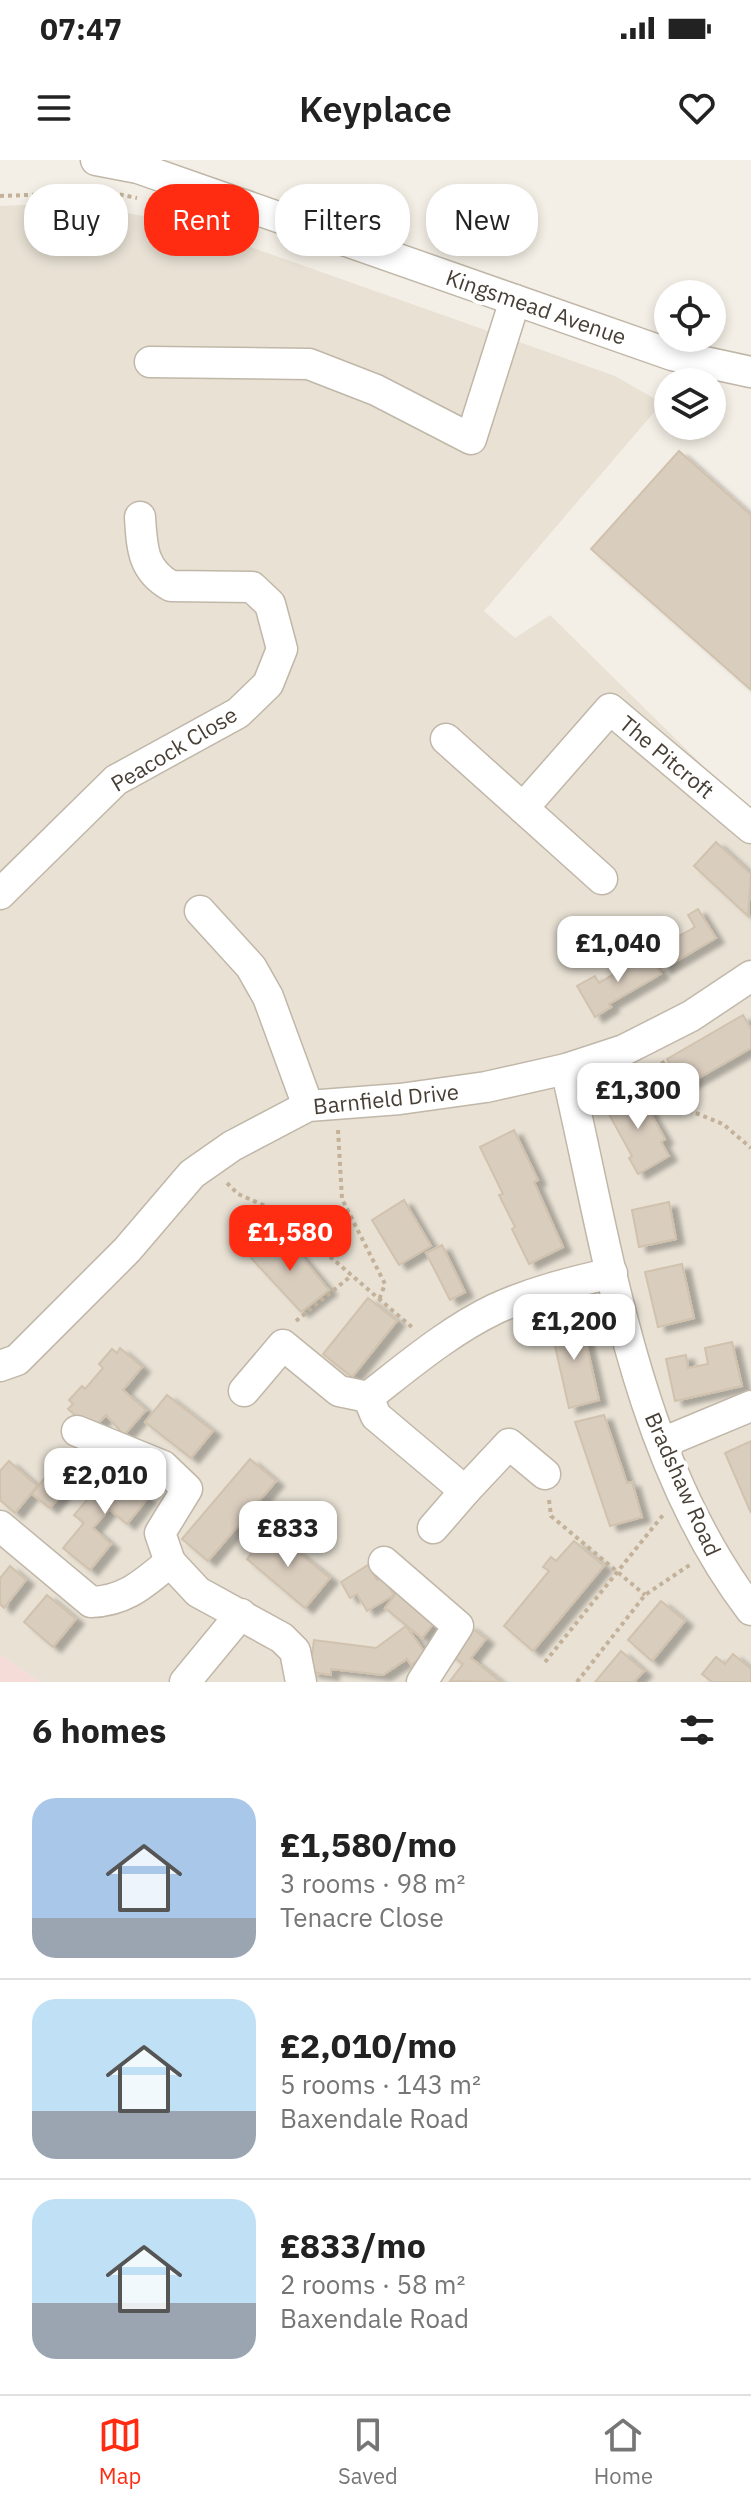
<!DOCTYPE html>
<html lang="en">
<head>
<meta charset="utf-8">
<style>
	body { margin:0; font-family:"IBM Plex Sans",sans-serif; background:#f6f6f6; color:#222; height:100vh; display:flex; flex-direction:column; font-size:30px; white-space:nowrap }
	* { box-sizing:border-box; margin:0 }
	p { font-size:26px; color:#767676 }
	.icon { flex:none; width:44px; height:44px; fill:none; stroke:currentColor; stroke-width:2; stroke-linecap:round; stroke-linejoin:round }
	.map { position:relative; height:1522px; overflow:hidden }
	.sheet { display:flex; flex-direction:column; background:#fff; flex:1 }
	.sheet>* { flex:none }
	.banner { position:absolute; left:24px; top:24px; width:704px; height:72px; display:flex; gap:16px }
	.tools { position:absolute; left:654px; top:120px; display:grid; gap:16px }
	.tools a { display:grid; place-items:center; width:72px; height:72px; border-radius:50%; background:#fff; box-shadow:0 4px 12px #0003; font-size:40px }
	.price { position:absolute; translate:-50% -68px; padding:0 18px; border-radius:16px; background:#fff; color:#222; font-size:26px; line-height:52px; filter:drop-shadow(0 2px 4px #0008) }
	.price::after { content:''; position:absolute; left:50%; top:48px; width:24px; height:18px; margin-left:-12px; background:inherit; clip-path:polygon(0 0,100% 0,50% 100%) }
	.price.selected { background:#ff2c12; color:#fff }
	ul { padding:0; list-style:none }
	li { display:flex; align-items:center; gap:24px; height:200px; padding:0 32px }
	li+li { border-top:2px solid #e0e0e0 }
	li span { display:grid; place-items:center; flex:none; width:224px; height:160px; border-radius:24px; color:#555 }
	li>.icon { margin-inline-start:auto }
	span .icon { width:96px; height:96px; fill:#fffc; stroke-width:1 }
	li b { font-size:34px }
	h2 { display:flex; justify-content:space-between; align-items:center; height:96px; padding:0 32px; font-size:34px }
	.pill { padding:0 28px; border-radius:32px; background:#fff; box-shadow:0 4px 12px #0003; font-size:28px; line-height:72px }
	.pill.selected { background:#ff2c12; color:#fff }
	.status { display:flex; justify-content:space-between; align-items:center; height:56px; padding:0 40px; background:#fff; direction:ltr }
	.status svg { height:22px; fill:currentColor }
	header { display:flex; justify-content:space-between; align-items:center; height:104px; padding:0 32px; background:#fff; font-size:36px; font-weight:600 }
	.tab-bar { display:flex; justify-content:space-around; align-items:center; height:112px; border-top:2px solid #e0e0e0; background:#fff; font-size:22px; color:#767676 }
	.tab-bar a { display:grid; justify-items:center; gap:4px }
	.tab-bar .selected { color:#ff2c12 }
	.map>svg:first-child { display:block }
</style>
</head>
<body>
<div class="status"><b>07:47</b><svg viewBox="0 0 49 12"><path d="M0 12V9h3v3zM5 12V6h3v6zM10 12V3h3v9zM15 12V0h3v12zM26 1h20v11H26zM47 4h2v5h-2z"/></svg></div>
<header><svg class="icon" aria-label="menu" viewBox="0 0 24 24"><path d="M4 6h16M4 12h16M4 18h16"/></svg>Keyplace<svg class="icon" aria-label="heart" viewBox="0 0 24 24"><path d="M12 20l-8-8c-3-5 5-10 8-4 3-6 11-1 8 4z"/></svg></header>
<div class="map">
<svg width="751" height="1522" viewBox="0 0 751 1522">
	<defs>
		<filter id="shadow"><feDropShadow dx="8" dy="5" stdDeviation="2" flood-color="#0004"/></filter>
	</defs>
	<rect width="100%" height="100%" fill="#f4efe6"/>
	<!-- residential -->
	<polygon fill="#e8e1d4" points="66,43 180,62 615,216 662,243 484,451 515,478 550,455 751,653 751,1522 40,1522 0,1495 0,46"/>
	<!-- medical -->
	<polygon fill="#f5dcd9" points="0,1495 40,1522 0,1522"/>
	<!-- building -->
	<g fill="#d9cdbe" stroke="#d1c2ae" stroke-width="2" filter="url(#shadow)">
		<polygon points="679,291 751,355 751,530 591,389"/>
		<polygon points="716,682 751,714 748,756 694,706"/>
		<polygon points="698,749 716,778 663,809 653,791 695,767 688,755"/>
		<polygon points="649,793 661,814 609,844 611,847 595,857 577,826 595,816 599,823"/>
		<polygon points="743,855 751,869 751,888 683,927 667,899"/>
		<polygon points="637,929 665,979 661,982 669,996 638,1014 629,998 632,996 605,947"/>
		<polygon points="514,970 538,1020 534,1022 563,1087 529,1104 512,1069 515,1067 499,1035 503,1034 480,987"/>
		<polygon points="404,1040 431,1086 399,1105 372,1060"/>
		<polygon points="669,1042 676,1079 639,1087 632,1050"/>
		<polygon points="282,1073 329,1130 301,1152 251,1098"/>
		<polygon points="442,1085 465,1132 450,1140 426,1093"/>
		<polygon points="682,1104 694,1158 658,1167 645,1112"/>
		<polygon points="368,1138 397,1161 352,1217 323,1194"/>
		<polygon points="580,1156 599,1240 569,1248 550,1164"/>
		<polygon points="732,1182 742,1226 675,1241 666,1199 686,1195 688,1208 708,1204 705,1188"/>
		<polygon points="120,1188 142,1207 123,1230 146,1250 124,1275 106,1255 92,1270 68,1249 73,1244 69,1240 82,1226 85,1229 103,1208 99,1204 112,1189 117,1193"/>
		<polygon points="167,1235 213,1271 191,1298 145,1262"/>
		<polygon points="604,1255 627,1323 632,1322 642,1357 610,1366 575,1262"/>
		<polygon points="751,1281 751,1353 725,1293"/>
		<polygon points="250,1299 276,1321 208,1401 182,1379"/>
		<polygon points="9,1301 37,1326 15,1353 0,1340 0,1311"/>
		<polygon points="121,1301 141,1317 133,1326 148,1338 127,1364 109,1349 93,1368 111,1384 90,1410 63,1388 84,1363 74,1355 91,1335 99,1341 118,1318 111,1312"/>
		<polygon points="47,1315 65,1330 50,1348 32,1334"/>
		<polygon points="271,1370 330,1418 305,1448 247,1399"/>
		<polygon points="574,1381 604,1406 533,1491 504,1466 549,1411 543,1407 551,1397 556,1401"/>
		<polygon points="368,1405 377,1420 383,1417 394,1435 367,1451 357,1434 350,1438 341,1422"/>
		<polygon points="10,1406 26,1420 4,1448 0,1444 0,1418"/>
		<polygon points="398,1431 436,1460 422,1478 385,1448"/>
		<polygon points="47,1435 76,1459 53,1487 24,1462"/>
		<polygon points="661,1441 685,1461 652,1501 628,1480"/>
		<polygon points="468,1465 486,1479 471,1498 501,1522 450,1521 463,1504 447,1492"/>
		<polygon points="406,1466 426,1494 411,1505 407,1499 383,1515 331,1509 331,1515 310,1512 314,1480 376,1488"/>
		<polygon points="621,1491 644,1511 634,1522 595,1522"/>
		<polygon points="733,1494 751,1509 751,1522 712,1522 702,1514 716,1497 725,1504"/>
	</g>
	<g fill="none" stroke-linecap="round" stroke-linejoin="round">
		<defs>
			<g id="minor">
				<polyline points="96,0 138,8 672,195 751,212"/>
				<polyline points="150,202 309,204 376,230 471,279 515,140"/>
				<polyline points="446,579 602,719"/>
				<polyline points="523,648 610,549 751,668"/>
				<path d="M0 734 116 620 238 553 268 524 282 489 270 444 252 427 171 426C142 410 142 387 140 357"/>
				<polyline points="200,751 251,807 268,837 308,946"/>
				<path d="M566 909C609 1092 634 1296 751 1450"/>
				<polyline points="0,1206 17,1200 127,1090 192,1014 232,986 308,946 400,939 486,927 566,909 624,890 691,856 751,816"/>
				<polyline points="244,1231 283,1185 339,1231 368,1237 376,1256 465,1331 433,1368"/>
				<path d="M368 1237C408 1206 449 1171 495 1149 532 1132 572 1122 612 1113"/>
				<polyline points="77,1271 163,1306 187,1329 160,1373 170,1402"/>
				<polyline points="662,1283 751,1246"/>
				<polyline points="465,1331 509,1284 545,1314"/>
				<path d="M0 1366 91 1442C126 1441 144 1423 170 1402L198 1432 282 1478 295 1491 301 1522"/>
				<polyline points="384,1402 458,1466 422,1522"/>
				<polyline points="185,1522 241,1454"/>
			</g>
		</defs>
		<!-- minor casing -->
		<use href="#minor" stroke="#c0b7a8" stroke-width="33"/>
		<!-- path -->
		<g stroke="#c3b299" stroke-width="4" stroke-dasharray="4 4" stroke-linecap="butt">
			<polyline points="0,36 108,32 137,38"/>
			<polyline points="662,901 688,950 723,964 751,988"/>
			<polyline points="338,970 342,1039 385,1124 379,1140"/>
			<polyline points="227,1023 238,1034 277,1051 414,1169"/>
			<polyline points="296,1161 351,1116"/>
			<polyline points="549,1340 551,1356 645,1435"/>
			<polyline points="545,1502 663,1355"/>
			<polyline points="577,1522 645,1435 691,1404"/>
		</g>
		<!-- minor -->
		<use href="#minor" stroke="#fff" stroke-width="30"/>
	</g>
	<g text-anchor="middle" stroke-width="8" stroke-linejoin="round" paint-order="stroke">
		<!-- street labels -->
		<g font-size="22" fill="#473f35" stroke="#fff">
			<text transform="translate(536 147) rotate(19)" y="8">Kingsmead Avenue</text>
			<text transform="translate(174 589) rotate(-31)" y="8">Peacock Close</text>
			<text transform="translate(667 597) rotate(40)" y="8">The Pitcroft</text>
			<text transform="translate(386 939) rotate(-6)" y="8">Barnfield Drive</text>
			<text transform="translate(683 1324) rotate(66)" y="8">Bradshaw Road</text>
		</g>
	</g>
</svg>
<div class="tools">
<a><svg class="icon" aria-label="locate" viewBox="0 0 24 24"><circle cx="12" cy="12" r="6"/><path d="M12 2v4M12 18v4M2 12h4M18 12h4"/></svg></a>
<a><svg class="icon" aria-label="layers" viewBox="0 0 24 24"><path d="M12 4l9 5-9 5-9-5zM3 14l9 5 9-5"/></svg></a>
</div>
<b class="price" style="left:618px;top:824px">£1,040</b>
<b class="price" style="left:638px;top:971px">£1,300</b>
<b class="price selected" style="left:290px;top:1113px">£1,580</b>
<b class="price" style="left:574px;top:1202px">£1,200</b>
<b class="price" style="left:105px;top:1356px">£2,010</b>
<b class="price" style="left:288px;top:1409px">£833</b>
<div class="banner">
<a class="pill">Buy</a>
<a class="pill selected">Rent</a>
<a class="pill">Filters</a>
<a class="pill">New</a>
</div>
</div>
<section class="sheet">
<h2>6 homes<svg class="icon" aria-label="filters" viewBox="0 0 24 24"><path d="M4 7h16M4 17h16"/><circle cx="9" cy="7" r="2"/><circle cx="15" cy="17" r="2"/></svg></h2>
<ul>
<li><span style="background:linear-gradient(#a9c7e8 75%,#9aa5b1 0)"><svg class="icon" aria-label="home" viewBox="0 0 24 24"><path d="M3 11l9-7 9 7M6 9v11h12V9"/></svg></span><div><b>£1,580/mo</b><p>3 rooms · 98 m²</p><p>Tenacre Close</p></div></li>
<li><span style="background:linear-gradient(#bfe0f5 70%,#9aa5b1 0)"><svg class="icon" aria-label="home" viewBox="0 0 24 24"><path d="M3 11l9-7 9 7M6 9v11h12V9"/></svg></span><div><b>£2,010/mo</b><p>5 rooms · 143 m²</p><p>Baxendale Road</p></div></li>
<li><span style="background:linear-gradient(#bfe0f5 65%,#9aa5b1 0)"><svg class="icon" aria-label="home" viewBox="0 0 24 24"><path d="M3 11l9-7 9 7M6 9v11h12V9"/></svg></span><div><b>£833/mo</b><p>2 rooms · 58 m²</p><p>Baxendale Road</p></div></li>
</ul>
</section>
<nav class="tab-bar">
<a class="selected"><svg class="icon" aria-label="map" viewBox="0 0 24 24"><path d="M3 6l6-2 6 2 6-2v14l-6 2-6-2-6 2zM9 4v14M15 6v14"/></svg>Map</a>
<a><svg class="icon" aria-label="saved" viewBox="0 0 24 24"><path d="M7 4h10v16l-5-4-5 4z"/></svg>Saved</a>
<a><svg class="icon" aria-label="home" viewBox="0 0 24 24"><path d="M3 11l9-7 9 7M6 9v11h12V9"/></svg>Home</a>
</nav>
</body>
</html>
